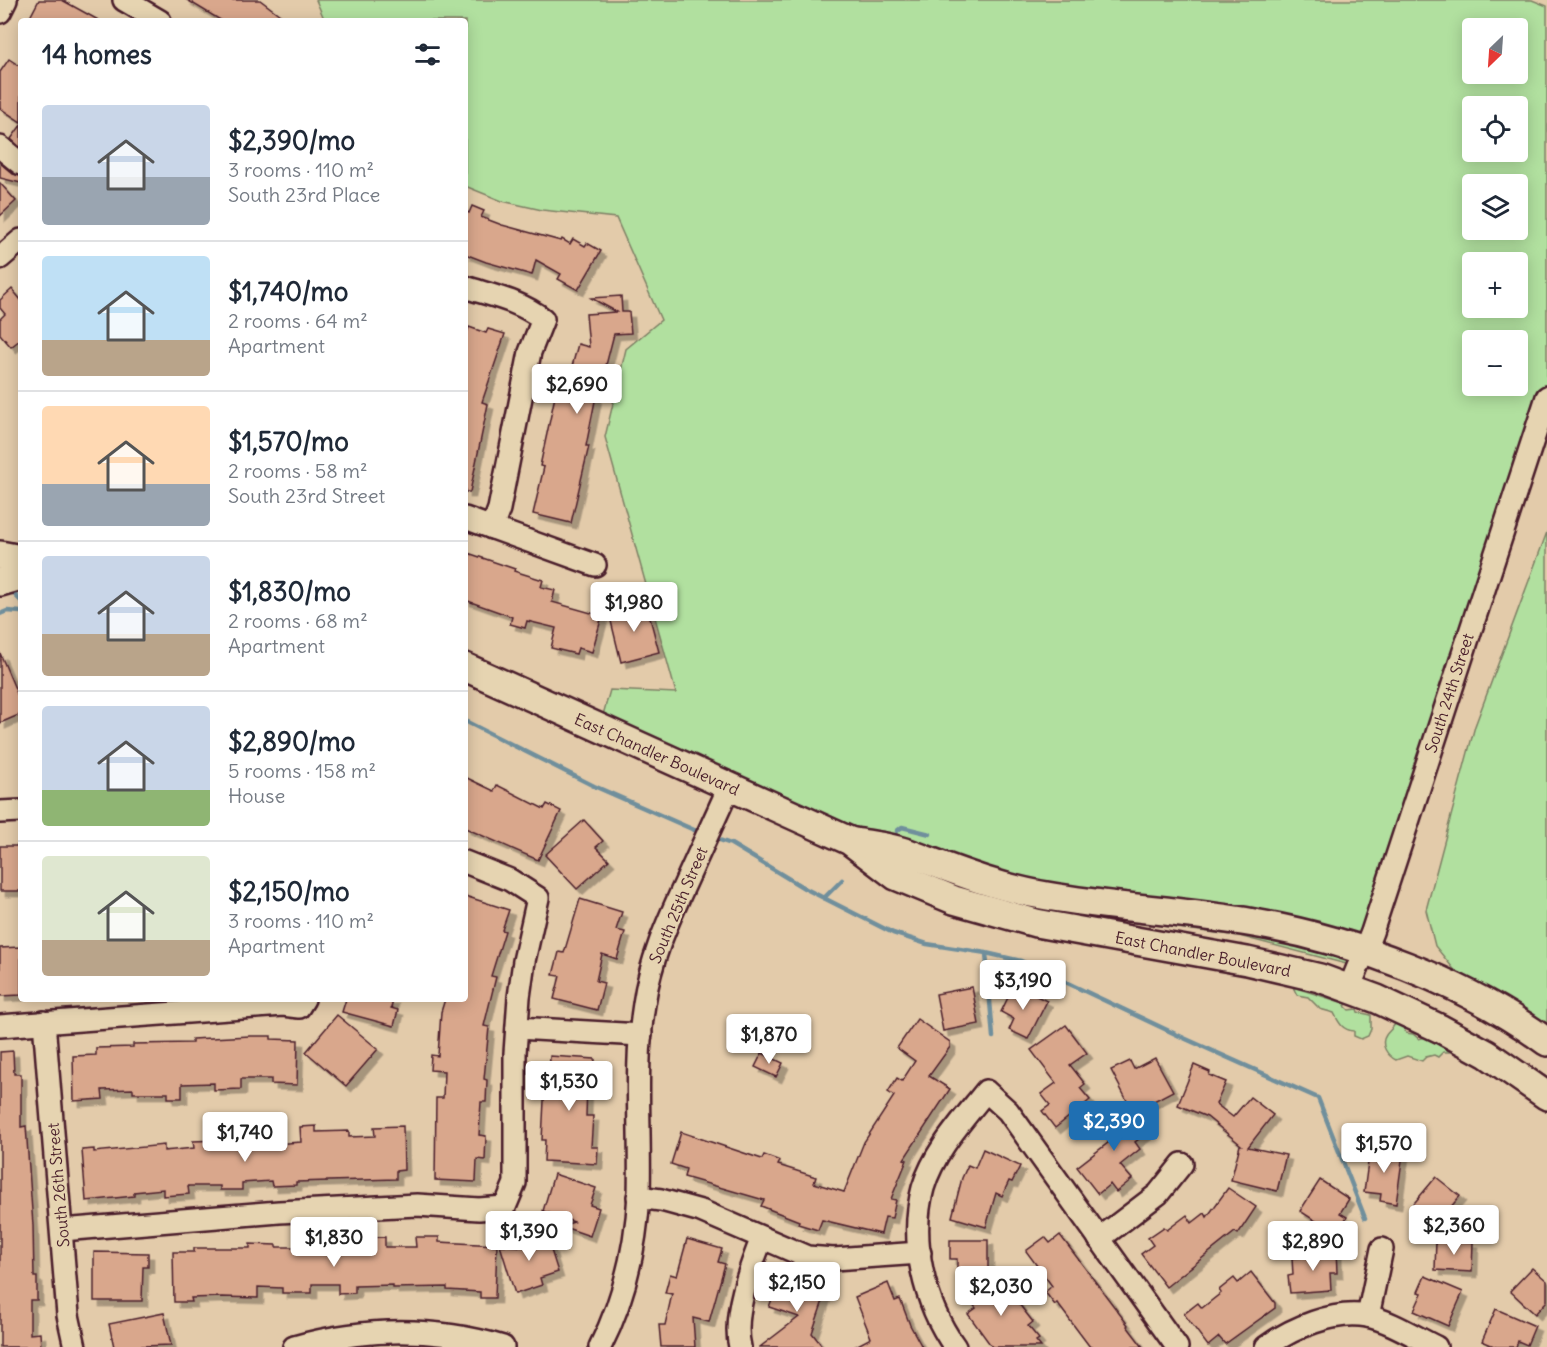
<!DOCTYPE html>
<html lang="en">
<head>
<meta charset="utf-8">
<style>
	body { margin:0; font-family:Delius,sans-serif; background:#f2f2f3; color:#1f2937; height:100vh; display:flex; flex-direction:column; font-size:22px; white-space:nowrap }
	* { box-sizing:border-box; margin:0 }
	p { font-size:20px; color:#747a83 }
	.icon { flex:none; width:33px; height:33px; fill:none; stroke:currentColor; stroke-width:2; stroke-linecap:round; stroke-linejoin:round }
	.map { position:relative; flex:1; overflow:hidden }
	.panel { position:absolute; left:18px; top:18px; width:450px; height:984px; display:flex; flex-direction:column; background:#fff; border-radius:6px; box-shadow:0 3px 15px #0003 }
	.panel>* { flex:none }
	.needle { width:39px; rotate:205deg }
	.buttons { position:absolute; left:1462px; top:18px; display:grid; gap:12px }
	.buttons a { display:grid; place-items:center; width:66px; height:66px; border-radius:6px; background:#fff; box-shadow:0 3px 15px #0003; font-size:30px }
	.price { position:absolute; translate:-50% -51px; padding:0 14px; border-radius:6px; background:#fff; color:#222; font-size:20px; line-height:39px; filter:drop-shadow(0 2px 3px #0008) }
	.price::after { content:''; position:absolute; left:50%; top:36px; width:18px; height:14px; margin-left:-9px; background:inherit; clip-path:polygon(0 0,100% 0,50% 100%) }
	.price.selected { background:#1f6fb2; color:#fff }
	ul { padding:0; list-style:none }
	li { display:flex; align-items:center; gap:18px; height:150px; padding:0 24px }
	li+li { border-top:2px solid #e0e1e3 }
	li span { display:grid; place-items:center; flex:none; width:168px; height:120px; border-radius:6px; color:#555 }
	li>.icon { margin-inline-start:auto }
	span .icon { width:72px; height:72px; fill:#fffc; stroke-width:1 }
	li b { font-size:26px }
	h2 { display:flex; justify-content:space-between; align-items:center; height:72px; padding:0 24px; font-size:26px }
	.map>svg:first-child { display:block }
</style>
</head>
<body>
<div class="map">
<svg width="1547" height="1347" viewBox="0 0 1547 1347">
	<defs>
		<filter id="shadow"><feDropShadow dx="5.5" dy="5.5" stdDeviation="0" flood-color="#0004"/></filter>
	</defs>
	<rect width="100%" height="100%" fill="#e3cbaa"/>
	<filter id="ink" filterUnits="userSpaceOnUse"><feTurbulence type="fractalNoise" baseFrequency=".0167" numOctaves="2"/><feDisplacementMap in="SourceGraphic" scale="12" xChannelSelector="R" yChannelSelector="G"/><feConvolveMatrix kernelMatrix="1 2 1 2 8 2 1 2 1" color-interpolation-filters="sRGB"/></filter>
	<g filter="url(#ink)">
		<!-- green -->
		<g fill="#b1e09f" stroke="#7e8065" stroke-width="1.5" fill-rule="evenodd">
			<path d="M316 0H1532L1547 6V397L1358 967 1239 936 1038 910 996 898 914 871 599 729 610 690 676 693 605 437 626 349 661 320 616 218 542 210 502 201 465 186V21H325ZM1473 28H1518V74H1473ZM1473 106H1518V152H1473ZM1473 184H1518V230H1473ZM1473 262H1518V308H1473ZM1473 340H1518V386H1473Z"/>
			<polygon points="1547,532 1547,1031 1465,983 1435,946 1426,910 1475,726"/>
			<path d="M1293 987 1347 1004 1345 1006 1349 1010 1357 1009 1358 1012 1371 1015V1029L1368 1036 1361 1039 1354 1036V1031C1342 1030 1339 1023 1334 1013L1320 1009 1308 997 1297 995Z"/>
			<path d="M1395 1024 1403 1027 1406 1033 1413 1034 1419 1039 1425 1037 1451 1052H1443L1438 1057 1434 1055 1426 1057 1422 1061 1407 1056 1396 1060C1388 1056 1379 1045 1386 1035 1389 1031 1392 1029 1395 1024Z"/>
		</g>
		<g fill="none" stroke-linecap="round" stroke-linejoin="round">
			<!-- stream -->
			<g stroke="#708f9c" stroke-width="4.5">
				<polyline points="15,595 21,601"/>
				<polyline points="0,614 7,611 21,612"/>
				<polyline points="465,721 594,786 701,833"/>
				<polyline points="897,831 902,827 930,834"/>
				<polyline points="711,837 731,844 804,888 893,933 927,944 986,953 1021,961 1186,1039 1318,1098 1365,1218"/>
				<polyline points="824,898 842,880"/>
				<polyline points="986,953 993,1037"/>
			</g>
		</g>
		<!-- building -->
		<g fill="#d9a78c" stroke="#4a1f2b" stroke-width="1.5" filter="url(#shadow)">
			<polygon points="39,0 62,0 100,21 28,21"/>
			<polygon points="187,0 260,0 288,21 222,21"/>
			<polygon points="9,59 21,67 21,122 0,108 0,72"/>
			<polygon points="21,125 21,148 11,139"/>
			<polygon points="0,163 13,174 21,176 21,183 0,178"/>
			<polygon points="0,183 16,201 0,216"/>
			<polygon points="472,206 484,211 481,217 502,225 561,241 562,239 570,244 573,239 585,246 587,243 601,251 578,290 558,279 561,274 536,260 532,275 486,262 465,254 465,211 469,213"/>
			<polygon points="12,289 21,300 21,339 11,347 0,334 0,319 5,314 0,308 0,300"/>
			<polygon points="621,296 622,312 629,312 631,333 614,334 602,381 599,381 586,446 589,446 571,523 533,514 544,467 540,466 557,387 566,389 578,344 589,347 586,314 617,312 591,298"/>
			<polygon points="469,327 486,333 488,329 505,334 482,402 488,404 470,492 465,492 465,338"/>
			<polygon points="465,552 515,569 514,571 543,580 541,587 555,590 552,602 602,616 592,652 578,648 576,654 551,648 556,628 527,621 525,628 510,624 512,617 510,616 465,600"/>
			<polygon points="646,603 659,652 621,662 609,613"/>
			<polygon points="0,653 21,703 21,714 0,723"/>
			<polygon points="465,777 494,791 497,785 544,809 547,804 561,811 538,860 465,828"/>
			<polygon points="584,820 603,841 596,847 609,860 577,889 545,855"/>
			<rect x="0" y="846" width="21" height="45"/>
			<polygon points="465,896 509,910 502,930 505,931 491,976 496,977 484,1026 489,1027 484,1079 487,1080 486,1102 481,1102 479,1135 486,1136 485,1160 477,1159 476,1182 435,1180 436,1098 443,1098 444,1071 430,1070 431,1055 438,1056 441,1012 445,999 465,999"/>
			<polygon points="580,899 622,912 616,930 625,932 617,959 602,954 596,981 604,983 597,1010 554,999 560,976 553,975 559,952 564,953"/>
			<polygon points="21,947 21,995 0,996 0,948"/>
			<polygon points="1014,985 1047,1001 1028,1039 1009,1030 1014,1019 1001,1012"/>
			<polygon points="972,987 979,1024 943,1031 936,994"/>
			<polygon points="346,999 393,999 391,1008 398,1010 394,1026 342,1012"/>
			<polygon points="337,1015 378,1049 346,1086 306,1052"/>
			<polygon points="917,1019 950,1042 950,1047 929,1076 950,1089 904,1159 907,1160 891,1199 896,1200 892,1218 885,1217 881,1234 822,1220 818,1230 798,1224 799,1221 761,1206 764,1200 684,1177 686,1169 671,1164 681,1132 762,1159 764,1155 780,1161 778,1165 816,1177 814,1183 844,1192 864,1142 894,1096 888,1092 897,1078 902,1081 915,1061 897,1048"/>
			<polygon points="1066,1025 1087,1053 1070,1065 1085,1084 1080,1088 1090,1100 1055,1128 1042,1111 1050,1105 1041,1094 1056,1083 1031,1050"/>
			<polygon points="250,1036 271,1036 271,1039 298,1040 297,1085 271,1084 271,1079 241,1079 241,1089 214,1090 214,1083 182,1084 182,1098 168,1098 168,1093 133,1093 133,1089 102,1090 103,1099 74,1101 73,1056 96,1055 96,1048 133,1047 133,1044 192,1043 192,1039"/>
			<polygon points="13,1051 14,1074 21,1074 21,1127 26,1126 33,1225 34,1277 37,1277 37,1300 30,1300 30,1334 40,1333 41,1347 0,1347 0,1052"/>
			<polygon points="762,1053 783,1063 776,1077 755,1067"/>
			<polygon points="550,1056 595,1059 594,1085 587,1085 586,1116 593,1116 591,1147 598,1147 597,1164 544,1161 545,1140 542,1140 545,1081 549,1081"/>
			<polygon points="1155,1058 1173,1091 1133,1112 1111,1070 1130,1061 1134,1069"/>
			<polygon points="1194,1065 1210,1072 1209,1075 1226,1082 1216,1104 1233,1117 1250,1097 1273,1115 1248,1147 1286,1155 1277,1191 1231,1180 1240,1145 1241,1145 1207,1117 1178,1105"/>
			<polygon points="1127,1106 1147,1133 1135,1142 1140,1149 1120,1165 1132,1179 1116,1192 1110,1184 1098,1194 1077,1167 1109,1142 1098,1128"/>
			<polygon points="316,1126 316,1132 349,1131 349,1137 375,1136 374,1127 403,1126 404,1170 396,1171 396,1179 296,1182 296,1185 272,1186 271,1181 242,1183 242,1190 220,1190 220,1186 188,1186 189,1194 163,1196 163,1189 134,1192 134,1196 86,1201 82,1150 94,1149 94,1152 164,1145 164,1151 194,1148 193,1141 220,1140 220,1147 246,1147 245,1137 273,1136 273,1144 301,1142 300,1127"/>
			<polygon points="1370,1148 1403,1153 1396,1204 1380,1201 1381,1194 1364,1192"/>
			<polygon points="983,1149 1020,1166 1012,1182 1009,1181 1002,1196 996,1193 986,1227 952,1217 962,1178 968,1165 975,1168"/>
			<polygon points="554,1174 596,1188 590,1205 599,1208 590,1236 561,1226 574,1222 543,1211"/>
			<polygon points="1436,1177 1460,1196 1434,1227 1410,1208"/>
			<polygon points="1320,1180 1349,1199 1340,1213 1347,1217 1336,1234 1300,1211"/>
			<polygon points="1228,1188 1256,1207 1238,1234 1235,1232 1166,1287 1141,1254 1153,1245 1148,1238 1164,1227 1167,1230 1187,1215 1192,1223 1205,1213 1207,1217"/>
			<polygon points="545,1231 558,1272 540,1278 542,1285 515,1294 500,1245 526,1247 523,1238"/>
			<polygon points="1060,1235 1128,1325 1127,1326 1143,1347 1090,1347 1057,1303 1055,1305 1045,1292 1052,1286 1026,1251 1045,1237 1050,1243"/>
			<polygon points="385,1237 385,1247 416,1247 415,1237 439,1237 439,1242 497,1245 495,1298 480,1298 480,1292 447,1290 447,1287 393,1288 393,1285 355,1286 355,1293 338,1294 338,1284 312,1284 312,1293 282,1293 282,1288 258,1287 258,1298 222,1297 191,1298 192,1302 174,1302 173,1252 194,1252 194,1248 250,1248 250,1244 276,1245 276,1247 304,1247 305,1241 358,1241 358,1238"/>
			<polygon points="687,1239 722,1249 718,1262 725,1264 709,1322 693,1318 695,1347 661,1347 659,1325 665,1325 672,1294 665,1293 670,1274 677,1276"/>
			<polygon points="950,1240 988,1240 988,1270 957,1270 957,1259 950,1259"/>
			<polygon points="1436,1240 1473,1242 1472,1272 1435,1270"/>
			<polygon points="1336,1249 1337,1273 1330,1273 1331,1290 1290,1293 1288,1276 1293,1275 1292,1258 1318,1256 1317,1250"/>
			<polygon points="94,1252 148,1253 148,1267 143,1267 142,1301 94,1301"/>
			<polygon points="1532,1268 1547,1281 1547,1301 1535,1314 1510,1291"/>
			<polygon points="1251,1272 1275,1303 1275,1308 1225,1344 1219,1337 1208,1346 1184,1314 1198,1303 1202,1308 1221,1293 1219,1290 1234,1278 1238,1283"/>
			<polygon points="786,1276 827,1289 812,1333 823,1347 760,1347 799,1317 769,1307 778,1283 783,1285"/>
			<polygon points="997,1276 1033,1322 1028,1326 1039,1339 1036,1341 1041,1347 992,1347 968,1314 976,1308 967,1297"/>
			<polygon points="1425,1276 1463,1292 1448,1326 1414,1311 1422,1293 1418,1292"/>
			<polygon points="888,1283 895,1301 900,1299 910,1325 922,1347 854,1347 871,1338 855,1297"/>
			<polygon points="1496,1309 1535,1326 1527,1345 1518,1341 1516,1347 1496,1347 1482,1341"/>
			<polygon points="164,1313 171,1345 114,1347 109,1324"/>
		</g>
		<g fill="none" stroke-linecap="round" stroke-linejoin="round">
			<defs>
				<g id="minor">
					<polyline points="124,0 160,21"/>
					<polyline points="0,12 6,0"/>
					<polyline points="0,147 21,164"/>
					<polyline points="0,258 21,240"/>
					<path d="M465 287C493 296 520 301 543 319L530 352 499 509 492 528"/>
					<polyline points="465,518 595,565"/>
					<polyline points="0,812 21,811"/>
					<polyline points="1349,989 1372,932 1547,397"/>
					<polyline points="44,1022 68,1315 75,1347"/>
					<polyline points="0,1026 283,1005 299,1007 304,999"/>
					<polyline points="517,1028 641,1035"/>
					<polyline points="638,1197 661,1200 701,1211 807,1257 834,1259 920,1253"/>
					<polyline points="62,1230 279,1212 417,1205 479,1209 505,1207 515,1183 515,1053 519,997 524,961 538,898 510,880 465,862"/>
					<polyline points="1099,1239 1158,1194 1182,1164"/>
					<polyline points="1368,1316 1382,1249"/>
					<path d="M294 1347C362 1328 434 1326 503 1347"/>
					<path d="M600 1347C624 1300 636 1247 639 1194 641 1131 634 1067 644 1004 650 961 667 923 685 884 700 851 715 818 730 785"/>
					<path d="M740 1347C732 1315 750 1268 762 1238"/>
					<path d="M955 1347C924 1304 909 1240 923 1188 934 1151 963 1120 986 1091L1008 1111 1177 1347"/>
					<path d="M1266 1347C1292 1328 1334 1310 1367 1316 1391 1321 1415 1337 1436 1347"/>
				</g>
				<g id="major">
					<polyline points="0,555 21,559"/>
					<polyline points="0,582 21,576"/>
					<polyline points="465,667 850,841 896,876 954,900 1036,923 1247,961 1320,978 1377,999 1441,1029 1487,1054 1547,1096"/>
					<path d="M855 842C872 845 892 847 908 853 954 870 998 888 1047 896 1115 908 1186 911 1254 923 1353 940 1466 982 1547 1042"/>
				</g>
			</defs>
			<!-- minor casing -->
			<use href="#minor" stroke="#4a1f2b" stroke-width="26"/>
			<!-- major casing -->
			<use href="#major" stroke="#4a1f2b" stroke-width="32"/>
			<!-- minor -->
			<use href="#minor" stroke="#e6d4b1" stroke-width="21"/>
			<!-- major -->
			<use href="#major" stroke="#e6d4b1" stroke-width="27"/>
		</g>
	</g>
	<g text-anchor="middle" stroke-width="4.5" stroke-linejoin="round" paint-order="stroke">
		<!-- street labels -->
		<g font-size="16" fill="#4a1f2b" stroke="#e6d4b1">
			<text transform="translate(1449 693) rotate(-72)" y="6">South 24th Street</text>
			<text transform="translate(657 754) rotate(24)" y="6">East Chandler Boulevard</text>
			<text transform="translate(678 905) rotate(-67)" y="6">South 25th Street</text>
			<text transform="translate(1203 954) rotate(11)" y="6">East Chandler Boulevard</text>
			<text transform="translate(58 1185) rotate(-95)" y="6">South 26th Street</text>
		</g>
	</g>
</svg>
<div class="buttons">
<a><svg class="needle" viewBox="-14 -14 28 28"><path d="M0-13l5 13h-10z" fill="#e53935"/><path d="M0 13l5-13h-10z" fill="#747a83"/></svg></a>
<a><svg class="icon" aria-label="locate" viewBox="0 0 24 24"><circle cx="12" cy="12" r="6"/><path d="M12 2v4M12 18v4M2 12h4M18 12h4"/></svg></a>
<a><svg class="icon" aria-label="layers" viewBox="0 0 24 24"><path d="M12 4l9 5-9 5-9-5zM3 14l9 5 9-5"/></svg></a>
<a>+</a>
<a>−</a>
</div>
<b class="price" style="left:577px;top:415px">$2,690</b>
<b class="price" style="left:634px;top:633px">$1,980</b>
<b class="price" style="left:1023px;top:1011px">$3,190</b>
<b class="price" style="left:769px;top:1065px">$1,870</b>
<b class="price" style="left:569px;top:1112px">$1,530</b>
<b class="price selected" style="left:1114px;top:1152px">$2,390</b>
<b class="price" style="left:245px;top:1163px">$1,740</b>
<b class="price" style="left:1384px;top:1174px">$1,570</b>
<b class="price" style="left:1454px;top:1256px">$2,360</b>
<b class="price" style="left:529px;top:1262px">$1,390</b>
<b class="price" style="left:334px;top:1268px">$1,830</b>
<b class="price" style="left:1313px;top:1272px">$2,890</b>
<b class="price" style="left:797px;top:1313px">$2,150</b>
<b class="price" style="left:1001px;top:1317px">$2,030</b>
<section class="panel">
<h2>14 homes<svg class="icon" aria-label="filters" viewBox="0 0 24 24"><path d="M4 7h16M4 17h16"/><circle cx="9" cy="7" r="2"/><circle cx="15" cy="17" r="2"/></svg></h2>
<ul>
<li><span style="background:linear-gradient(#c9d6e8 60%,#9aa5b1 0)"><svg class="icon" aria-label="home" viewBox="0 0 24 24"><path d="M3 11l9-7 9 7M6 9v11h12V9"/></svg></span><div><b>$2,390/mo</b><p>3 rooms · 110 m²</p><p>South 23rd Place</p></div></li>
<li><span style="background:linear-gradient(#bfe0f5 70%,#b9a48a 0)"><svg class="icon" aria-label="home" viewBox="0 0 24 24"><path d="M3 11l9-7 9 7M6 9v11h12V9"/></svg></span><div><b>$1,740/mo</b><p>2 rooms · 64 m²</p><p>Apartment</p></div></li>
<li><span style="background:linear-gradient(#ffd9b3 65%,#9aa5b1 0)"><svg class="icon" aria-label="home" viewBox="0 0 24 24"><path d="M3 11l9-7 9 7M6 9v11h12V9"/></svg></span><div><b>$1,570/mo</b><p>2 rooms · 58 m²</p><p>South 23rd Street</p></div></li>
<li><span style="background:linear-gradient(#c9d6e8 65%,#b9a48a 0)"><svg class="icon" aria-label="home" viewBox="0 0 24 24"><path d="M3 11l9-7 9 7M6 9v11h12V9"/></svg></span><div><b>$1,830/mo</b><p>2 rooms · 68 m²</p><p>Apartment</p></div></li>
<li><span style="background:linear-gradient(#c9d6e8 70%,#8fb573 0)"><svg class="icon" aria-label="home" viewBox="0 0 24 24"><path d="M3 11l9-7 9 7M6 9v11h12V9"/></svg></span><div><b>$2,890/mo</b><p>5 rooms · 158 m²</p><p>House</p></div></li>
<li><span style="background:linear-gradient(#dfe7d0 70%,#b9a48a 0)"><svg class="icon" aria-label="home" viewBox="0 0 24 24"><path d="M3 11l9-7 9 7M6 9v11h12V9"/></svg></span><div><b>$2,150/mo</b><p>3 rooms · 110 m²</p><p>Apartment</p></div></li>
</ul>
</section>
</div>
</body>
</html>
